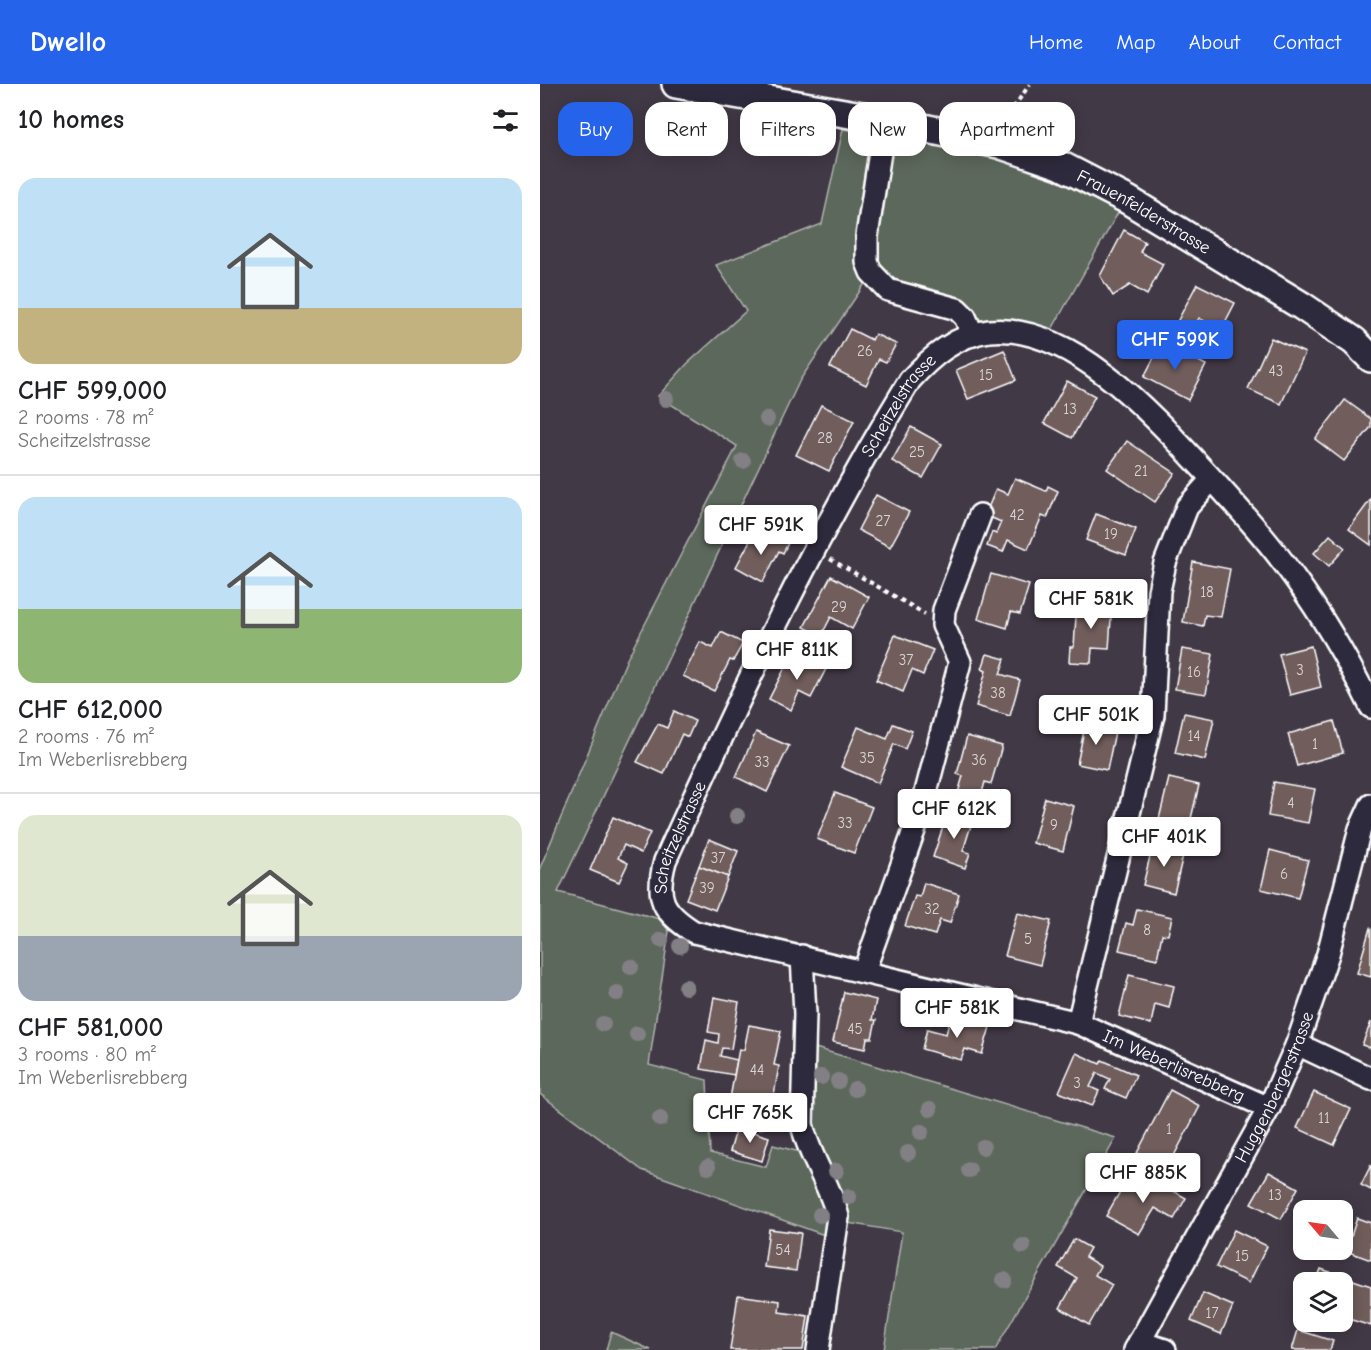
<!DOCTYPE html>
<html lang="en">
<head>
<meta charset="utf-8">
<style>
	body { margin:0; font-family:"Comic Neue",sans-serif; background:#f2f2f2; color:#202124; height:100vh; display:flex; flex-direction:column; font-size:22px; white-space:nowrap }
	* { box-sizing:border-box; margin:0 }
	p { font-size:20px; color:#757577 }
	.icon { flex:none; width:33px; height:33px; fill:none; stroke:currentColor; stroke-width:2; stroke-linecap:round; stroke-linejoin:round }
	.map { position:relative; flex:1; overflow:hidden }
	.drawer { display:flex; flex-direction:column; background:#fff; width:540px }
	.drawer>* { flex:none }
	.top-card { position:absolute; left:18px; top:18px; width:570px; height:54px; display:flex; gap:12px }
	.needle { width:39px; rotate:299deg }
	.fabs { position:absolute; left:753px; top:1116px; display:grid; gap:12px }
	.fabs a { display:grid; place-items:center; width:60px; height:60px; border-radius:12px; background:#fff; box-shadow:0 3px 15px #0003; font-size:30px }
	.price { position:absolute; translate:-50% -51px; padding:0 14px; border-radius:6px; background:#fff; color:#222; font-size:20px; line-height:39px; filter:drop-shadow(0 2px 3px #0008) }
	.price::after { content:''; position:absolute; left:50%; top:36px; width:18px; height:14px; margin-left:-9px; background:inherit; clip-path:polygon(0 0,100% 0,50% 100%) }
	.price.current { background:#2563eb; color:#fff }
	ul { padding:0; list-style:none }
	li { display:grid; align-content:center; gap:12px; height:318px; padding:0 18px }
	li+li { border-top:2px solid #e0e0e0 }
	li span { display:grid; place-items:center; height:186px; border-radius:18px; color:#555 }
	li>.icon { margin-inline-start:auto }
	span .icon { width:108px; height:108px; fill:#fffc; stroke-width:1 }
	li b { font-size:26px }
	h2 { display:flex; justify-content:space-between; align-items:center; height:72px; padding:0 18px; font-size:26px }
	.tag { padding:0 21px; border-radius:18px; background:#fff; box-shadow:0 3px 15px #0003; font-size:21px; line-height:54px }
	.tag.current { background:#2563eb; color:#fff }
	header { display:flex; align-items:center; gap:36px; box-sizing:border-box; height:84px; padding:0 30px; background:#2563eb; color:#fff }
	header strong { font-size:28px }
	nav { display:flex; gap:33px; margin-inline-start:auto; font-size:21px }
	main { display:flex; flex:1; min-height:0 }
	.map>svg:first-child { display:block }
</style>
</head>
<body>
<header>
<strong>Dwello</strong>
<nav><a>Home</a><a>Map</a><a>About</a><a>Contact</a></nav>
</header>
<main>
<section class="drawer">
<h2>10 homes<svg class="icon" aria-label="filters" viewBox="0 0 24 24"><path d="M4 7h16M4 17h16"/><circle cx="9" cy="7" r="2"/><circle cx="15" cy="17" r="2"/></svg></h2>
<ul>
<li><span style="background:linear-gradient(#bfe0f5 70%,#c2b280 0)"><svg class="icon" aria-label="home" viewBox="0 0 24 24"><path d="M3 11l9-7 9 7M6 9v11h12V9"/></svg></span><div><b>CHF 599,000</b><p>2 rooms · 78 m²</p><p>Scheitzelstrasse</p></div></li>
<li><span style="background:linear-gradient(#bfe0f5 60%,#8fb573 0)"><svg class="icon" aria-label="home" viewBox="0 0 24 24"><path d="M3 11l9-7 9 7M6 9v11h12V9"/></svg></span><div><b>CHF 612,000</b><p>2 rooms · 76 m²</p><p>Im Weberlisrebberg</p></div></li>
<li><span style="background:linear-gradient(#dfe7d0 65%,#9aa5b1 0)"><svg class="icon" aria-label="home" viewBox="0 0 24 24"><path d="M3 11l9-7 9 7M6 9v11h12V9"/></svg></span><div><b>CHF 581,000</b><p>3 rooms · 80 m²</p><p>Im Weberlisrebberg</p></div></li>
</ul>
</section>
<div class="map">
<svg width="831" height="1266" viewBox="0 0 831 1266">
	<rect width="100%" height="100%" fill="#423946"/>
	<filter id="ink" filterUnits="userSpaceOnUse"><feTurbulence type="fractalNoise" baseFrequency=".0167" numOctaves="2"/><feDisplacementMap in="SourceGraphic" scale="12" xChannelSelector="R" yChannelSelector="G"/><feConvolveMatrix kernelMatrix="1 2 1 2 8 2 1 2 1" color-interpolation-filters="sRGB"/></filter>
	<g filter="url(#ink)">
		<!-- green -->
		<g fill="#5d675c" stroke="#aeb3ae" stroke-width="1.5">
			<polygon points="303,45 407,62 514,91 579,127 511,247 438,238 425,217 353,203 334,186 260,296 18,808 120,835 129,847 109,981 167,996 170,1069 226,1083 233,1061 275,1072 265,1028 269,962 576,1054 455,1266 344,1266 362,1148 302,1138 290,1153 102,1086 0,1010 0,784 87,575 197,362 118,312 147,280 206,227 176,181 282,140"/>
			<polygon points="71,1248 111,1266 66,1266"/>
		</g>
		<!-- building -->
		<g fill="#6f5d5c" stroke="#fff" stroke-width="1.5">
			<polygon points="584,146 605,158 600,168 623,180 607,211 590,201 573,212 560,192"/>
			<polygon points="657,200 695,219 681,246 659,234 652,248 636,240"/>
			<polygon points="310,245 332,256 335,250 356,260 346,278 339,275 326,301 290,283"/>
			<polygon points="731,254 765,269 741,320 708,305"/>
			<polygon points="622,258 666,281 648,316 604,293"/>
			<polygon points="464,266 476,296 428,315 416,286"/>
			<polygon points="527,297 555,312 532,354 504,339"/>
			<polygon points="805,316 831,335 831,343 804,377 775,355"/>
			<polygon points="281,321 314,337 289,387 256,371"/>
			<polygon points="371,343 402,360 383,394 352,377"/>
			<polygon points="587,357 635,389 615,418 567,385"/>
			<polygon points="475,394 506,407 508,402 518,407 507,434 502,432 488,465 468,456 463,468 447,462 452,448 456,450 461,438 445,431 456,405 468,410"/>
			<polygon points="336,411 369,428 350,463 318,446"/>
			<polygon points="831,415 831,461 809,445"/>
			<polygon points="556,430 596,445 586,471 546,456"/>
			<polygon points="229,449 248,459 243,469 239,467 223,498 196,483 213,451 224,457"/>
			<polygon points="790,451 805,464 789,482 774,469"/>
			<polygon points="653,478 690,485 681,533 665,531 663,542 643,538"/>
			<polygon points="451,490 489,501 480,530 471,528 467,544 438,535"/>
			<polygon points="291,492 329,513 312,545 291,533 281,552 264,543"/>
			<polygon points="537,517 572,519 569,565 552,564 551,579 529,578 530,563 534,563"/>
			<polygon points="181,548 203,559 193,577 190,576 174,607 143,592 160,558 173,564"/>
			<polygon points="355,551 393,566 383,591 372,586 363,608 336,596"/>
			<polygon points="771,562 781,603 750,611 739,570"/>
			<polygon points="642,565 673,570 666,610 635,605"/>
			<polygon points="253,568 286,585 271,614 259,608 251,626 229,615"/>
			<polygon points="447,570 465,575 460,590 480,596 470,632 436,622 446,587 442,585"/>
			<polygon points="134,627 155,637 148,653 142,650 124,690 97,678 118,640 127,644"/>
			<polygon points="644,629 674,635 665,676 635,669"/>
			<polygon points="546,637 576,643 567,686 537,680"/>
			<polygon points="794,637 803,669 757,682 748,650"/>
			<polygon points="353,640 372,647 365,665 354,660 338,699 301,683 318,643 347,655"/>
			<polygon points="216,648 249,662 227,708 196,693"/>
			<polygon points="427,652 462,662 451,700 445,698 440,716 418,709 423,692 417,690"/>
			<polygon points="629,694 659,701 649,743 619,735"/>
			<polygon points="734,698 775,705 768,739 728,732"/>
			<polygon points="295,709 332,723 314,769 277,755"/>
			<polygon points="505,714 534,722 523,767 493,759"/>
			<polygon points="408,727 433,735 423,767 430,769 425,784 393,773"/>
			<polygon points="73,733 110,749 101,769 84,761 78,774 88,779 79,798 50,786"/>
			<polygon points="169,755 198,767 188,793 159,782"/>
			<polygon points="613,760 644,767 634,809 603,801"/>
			<polygon points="730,766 768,776 758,814 721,805"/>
			<polygon points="159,782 188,793 175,826 146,815"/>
			<polygon points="384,799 419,810 410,839 400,836 395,851 365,842 375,812 380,813"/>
			<polygon points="597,825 632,833 628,851 622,850 617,875 579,866 586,839 593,841"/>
			<polygon points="477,829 511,837 500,881 465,872"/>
			<polygon points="830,844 831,845 831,893 817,889"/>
			<polygon points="589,891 634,902 629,924 615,920 611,940 579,932"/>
			<polygon points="304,908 336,916 332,936 336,936 332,954 327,954 325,965 293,958"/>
			<polygon points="174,913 199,918 191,965 182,964 180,972 197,976 194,991 161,985 166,956 178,959 179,950 168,948"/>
			<polygon points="411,932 450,943 442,970 425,965 421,976 382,965 387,945 406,950"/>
			<polygon points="831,938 831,964 822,961"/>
			<polygon points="209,941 241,947 234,981 239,982 231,1028 189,1020 199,965 204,966"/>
			<polygon points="536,969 560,980 562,976 596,991 586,1014 565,1005 570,995 557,989 550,1003 559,1007 552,1022 519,1008"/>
			<polygon points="630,1006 660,1022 627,1085 597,1069"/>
			<polygon points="774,1008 811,1025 794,1061 757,1044"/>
			<polygon points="197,1043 229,1053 222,1077 190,1067"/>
			<polygon points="831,1081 831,1106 821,1101"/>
			<polygon points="729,1088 758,1104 741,1135 711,1119"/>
			<polygon points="589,1092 614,1106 618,1098 646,1114 634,1135 615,1124 599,1150 566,1132"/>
			<polygon points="817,1134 831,1139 831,1176 806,1167"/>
			<polygon points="229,1145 261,1149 256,1187 224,1183"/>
			<polygon points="694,1146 727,1162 709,1199 676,1183"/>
			<polygon points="534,1155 550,1164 545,1173 560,1182 555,1191 572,1201 549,1241 520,1224 537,1194 518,1183"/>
			<polygon points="781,1185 831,1202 831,1242 802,1233 802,1198 776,1198"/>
			<polygon points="663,1209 693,1222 681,1250 651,1237"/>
			<polygon points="198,1211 240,1217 239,1228 268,1232 263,1266 190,1266"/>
			<polygon points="758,1246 793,1257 790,1266 752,1266"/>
		</g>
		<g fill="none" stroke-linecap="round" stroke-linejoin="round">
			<defs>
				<g id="minor">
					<polyline points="345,36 327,152 327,178 331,188 348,206 417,225 425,233 433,251"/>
					<path id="s1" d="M672 395 647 423 625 479 619 507 613 631 538 939 154 848C122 828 115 814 125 777 199 613 276 450 370 296 391 273 416 251 449 247 534 238 621 340 673 396 701 427 730 459 754 493 783 533 809 578 831 623"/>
					<path d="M262 872 265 930 262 1040C269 1073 290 1100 298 1133L278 1266"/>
					<polyline points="324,887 381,727 420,578 403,541 404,526 440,431"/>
					<path id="s2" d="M538 939 729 1024"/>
					<polyline points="757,960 831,995"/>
					<polyline points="599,1258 625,1266"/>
					<path id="s3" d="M595 1266 729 1024 757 960 788 870 820 745 831 721"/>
				</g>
				<g id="tertiary">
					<path id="s4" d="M136 0 345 36 459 60 520 81 588 116 762 222 814 257 831 274"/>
				</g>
			</defs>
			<!-- minor casing -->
			<use href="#minor" stroke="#fff" stroke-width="26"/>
			<!-- tertiary casing -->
			<use href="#tertiary" stroke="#fff" stroke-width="32"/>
			<!-- path -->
			<g stroke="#fff" stroke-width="4" stroke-dasharray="4.5 4.5" stroke-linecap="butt">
				<polyline points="466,40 469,30 490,0"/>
				<polyline points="290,475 385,530"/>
			</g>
			<!-- minor -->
			<use href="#minor" stroke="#2f2a3d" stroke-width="21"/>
			<!-- tertiary -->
			<use href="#tertiary" stroke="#2f2a3d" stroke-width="27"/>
		</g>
		<!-- trees -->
		<g fill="#828084">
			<circle cx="126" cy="315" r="8"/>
			<circle cx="227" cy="335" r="8"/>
			<circle cx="203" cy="377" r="8"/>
			<circle cx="197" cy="732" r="8"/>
			<circle cx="121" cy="856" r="8"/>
			<circle cx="140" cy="862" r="8"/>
			<circle cx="91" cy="883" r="8"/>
			<circle cx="146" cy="903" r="8"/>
			<circle cx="77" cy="909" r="8"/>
			<circle cx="63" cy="940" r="8"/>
			<circle cx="97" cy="950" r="8"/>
			<circle cx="281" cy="993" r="8"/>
			<circle cx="298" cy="997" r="8"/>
			<circle cx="315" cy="1005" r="8"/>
			<circle cx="390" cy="1025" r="8"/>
			<circle cx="120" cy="1035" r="8"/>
			<circle cx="220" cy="1038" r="8"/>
			<circle cx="195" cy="1041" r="8"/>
			<circle cx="381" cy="1048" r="8"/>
			<circle cx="443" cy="1063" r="8"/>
			<circle cx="368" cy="1069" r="8"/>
			<circle cx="168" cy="1083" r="8"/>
			<circle cx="429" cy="1086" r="8"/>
			<circle cx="296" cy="1087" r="8"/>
			<circle cx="309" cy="1113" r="8"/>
			<circle cx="280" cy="1131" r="8"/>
			<circle cx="483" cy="1162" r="8"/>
			<circle cx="464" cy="1196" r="8"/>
		</g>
	</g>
	<g text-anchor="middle" stroke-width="4.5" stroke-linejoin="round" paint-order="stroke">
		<!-- number labels -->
		<g font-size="15" fill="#dbd6d6">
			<text x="325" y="272">26</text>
			<text x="736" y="292">43</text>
			<text x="446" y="296">15</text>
			<text x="530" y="330">13</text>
			<text x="285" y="359">28</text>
			<text x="377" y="373">25</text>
			<text x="601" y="392">21</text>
			<text x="477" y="436">42</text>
			<text x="343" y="442">27</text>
			<text x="571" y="455">19</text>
			<text x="667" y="513">18</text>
			<text x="299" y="528">29</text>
			<text x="366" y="581">37</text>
			<text x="760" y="591">3</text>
			<text x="654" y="593">16</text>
			<text x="458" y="614">38</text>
			<text x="654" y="657">14</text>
			<text x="775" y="665">1</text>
			<text x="327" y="679">35</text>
			<text x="439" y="681">36</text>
			<text x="222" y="683">33</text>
			<text x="751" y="724">4</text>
			<text x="305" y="744">33</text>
			<text x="514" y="746">9</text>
			<text x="178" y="779">37</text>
			<text x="744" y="795">6</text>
			<text x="167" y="809">39</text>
			<text x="392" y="830">32</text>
			<text x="607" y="851">8</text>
			<text x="488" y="860">5</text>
			<text x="315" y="950">45</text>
			<text x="217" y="991">44</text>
			<text x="537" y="1004">3</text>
			<text x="784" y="1039">11</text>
			<text x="629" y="1050">1</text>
			<text x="735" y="1116">13</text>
			<text x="243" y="1171">54</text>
			<text x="702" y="1177">15</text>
			<text x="672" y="1234">17</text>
		</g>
		<!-- street labels -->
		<g font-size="18" fill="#fff" stroke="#2f2a3d">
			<text dy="6" stroke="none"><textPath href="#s4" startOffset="489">Frauenfelderstrasse</textPath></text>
			<text dy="6" stroke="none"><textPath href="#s1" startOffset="1560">Scheitzelstrasse</textPath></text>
			<text dy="6" stroke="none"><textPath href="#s1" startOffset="1074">Scheitzelstrasse</textPath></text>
			<text dy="6" stroke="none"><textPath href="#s2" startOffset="105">Im Weberlisrebberg</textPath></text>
			<text dy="6" stroke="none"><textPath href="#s3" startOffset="298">Huggenbergerstrasse</textPath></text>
		</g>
	</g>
</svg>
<div class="fabs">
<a><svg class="needle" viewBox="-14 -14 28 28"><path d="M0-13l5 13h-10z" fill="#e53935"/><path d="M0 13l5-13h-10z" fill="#757577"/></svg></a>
<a><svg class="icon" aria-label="layers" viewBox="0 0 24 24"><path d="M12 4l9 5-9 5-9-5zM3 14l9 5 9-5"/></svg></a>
</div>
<b class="price current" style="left:635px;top:287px">CHF 599K</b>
<b class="price" style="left:221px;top:472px">CHF 591K</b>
<b class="price" style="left:551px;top:546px">CHF 581K</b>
<b class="price" style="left:257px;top:597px">CHF 811K</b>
<b class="price" style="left:556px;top:662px">CHF 501K</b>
<b class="price" style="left:414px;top:756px">CHF 612K</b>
<b class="price" style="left:624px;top:784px">CHF 401K</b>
<b class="price" style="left:417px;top:955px">CHF 581K</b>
<b class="price" style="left:210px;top:1060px">CHF 765K</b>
<b class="price" style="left:603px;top:1120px">CHF 885K</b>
<div class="top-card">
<a class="tag current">Buy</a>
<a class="tag">Rent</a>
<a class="tag">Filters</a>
<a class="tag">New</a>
<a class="tag">Apartment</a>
</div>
</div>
</main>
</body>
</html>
